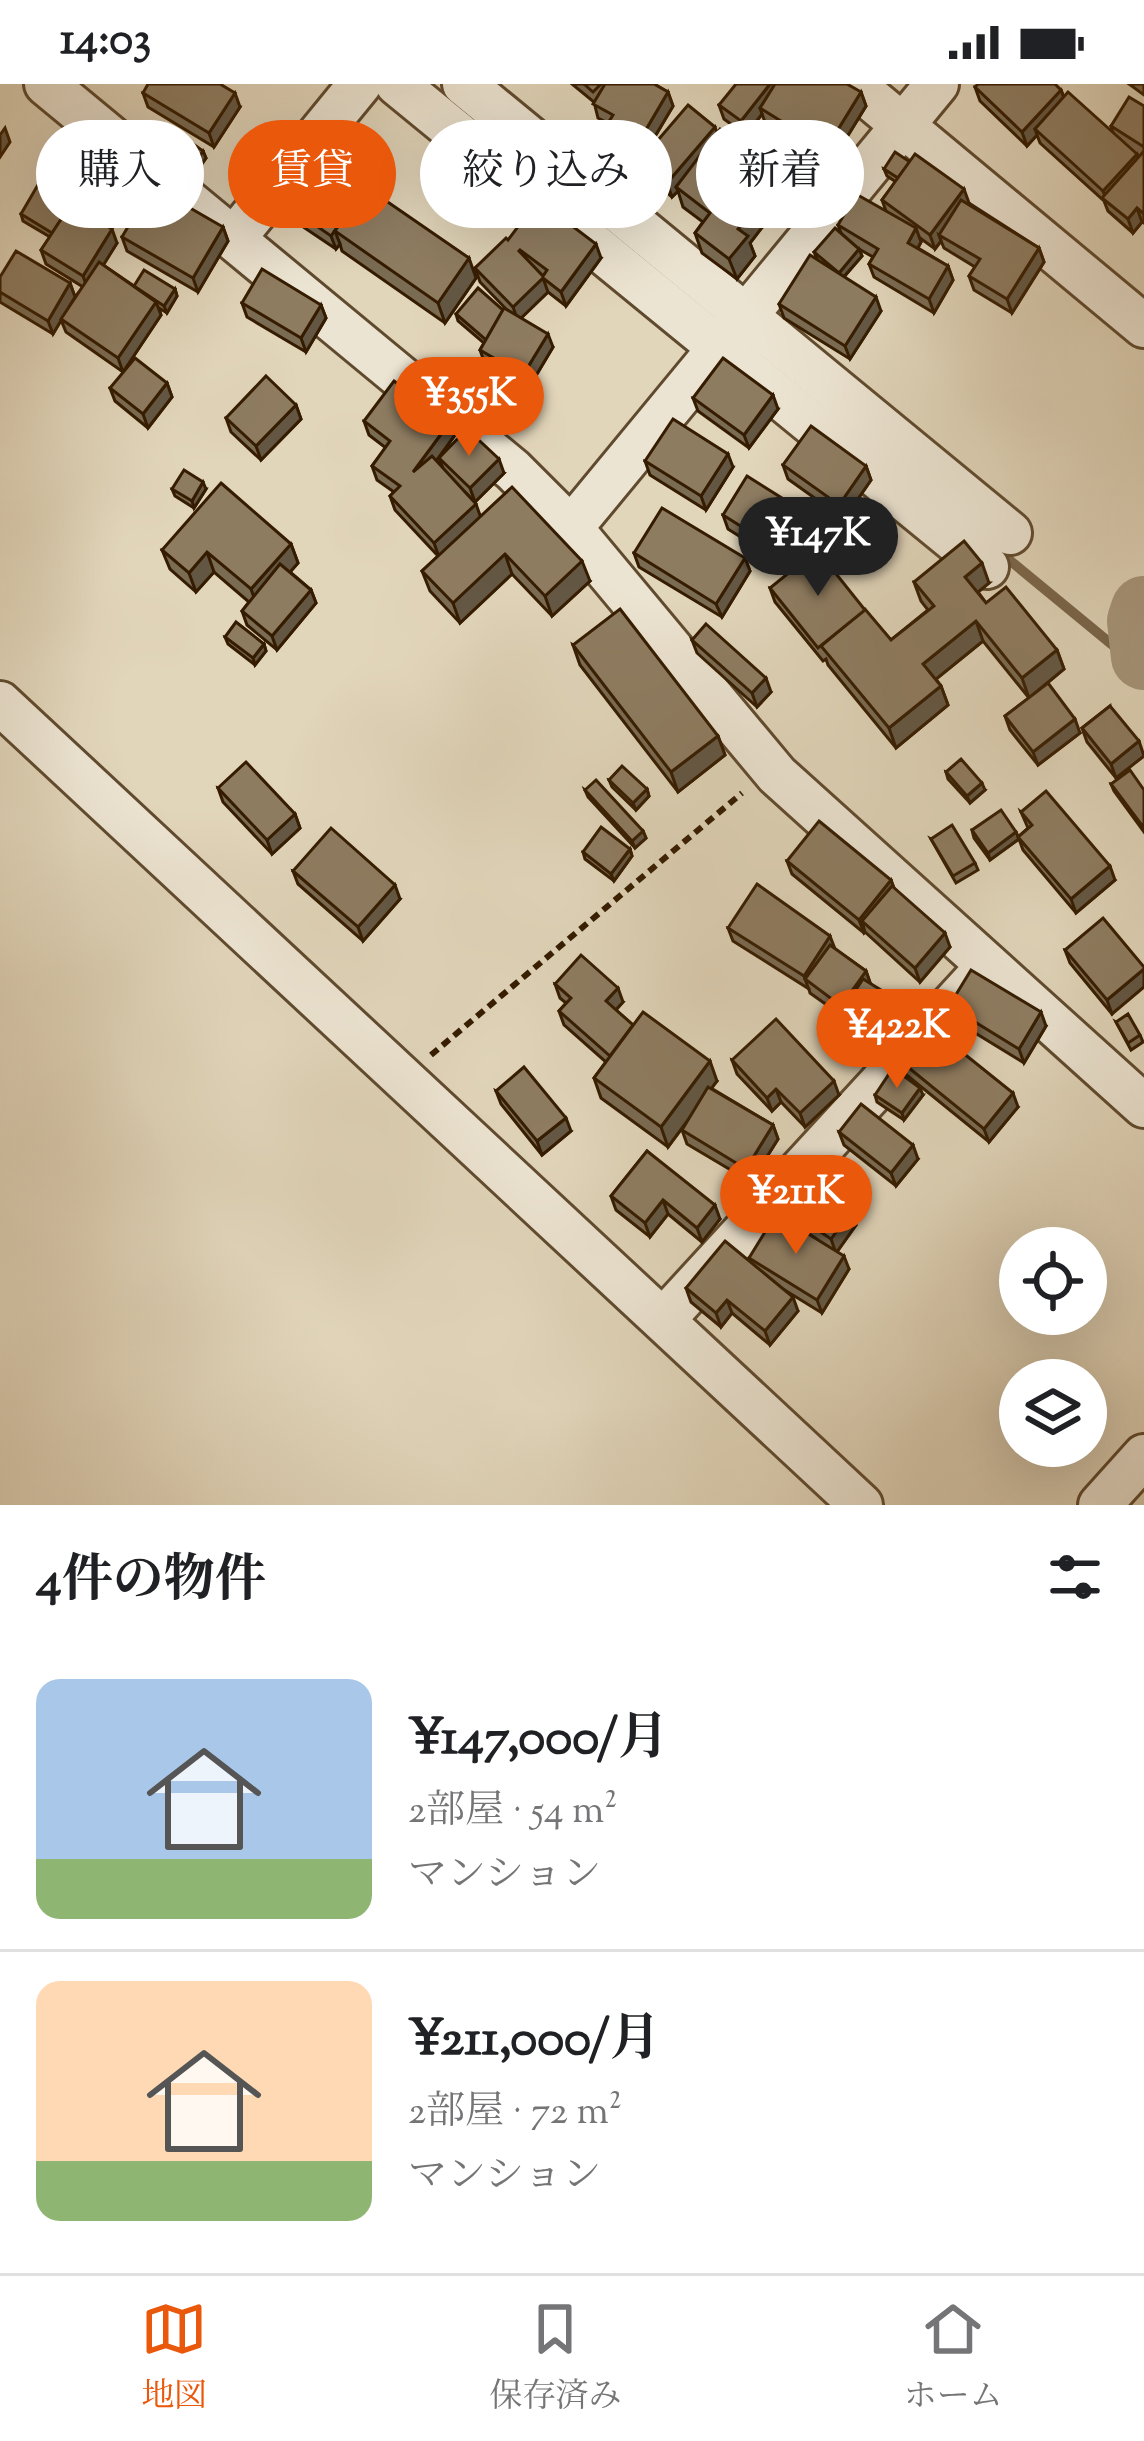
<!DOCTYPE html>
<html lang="ja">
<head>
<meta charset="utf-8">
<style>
	body { margin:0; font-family:"Sorts Mill Goudy","Noto Serif JP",serif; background:#f2f2f2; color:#202124; height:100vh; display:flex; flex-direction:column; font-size:45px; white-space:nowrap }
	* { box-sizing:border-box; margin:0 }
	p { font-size:39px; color:#757577 }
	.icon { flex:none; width:66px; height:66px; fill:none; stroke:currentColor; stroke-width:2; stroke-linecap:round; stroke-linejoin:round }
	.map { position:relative; height:1421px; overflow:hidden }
	.side { display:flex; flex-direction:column; background:#fff; flex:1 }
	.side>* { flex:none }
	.guide { position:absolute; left:36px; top:36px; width:1074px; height:108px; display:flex; gap:24px }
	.buttons { position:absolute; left:999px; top:1143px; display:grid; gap:24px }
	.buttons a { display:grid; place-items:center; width:108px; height:108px; border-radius:50%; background:#fff; box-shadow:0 12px 48px #0002; font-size:60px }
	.price { position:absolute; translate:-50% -102px; padding:0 27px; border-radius:42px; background:#ea580c; color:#fff; font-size:39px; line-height:78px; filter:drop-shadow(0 3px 6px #0008) }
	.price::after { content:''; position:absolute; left:50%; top:72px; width:36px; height:27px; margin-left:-18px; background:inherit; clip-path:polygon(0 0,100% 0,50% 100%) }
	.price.on { background:#222; color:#fff }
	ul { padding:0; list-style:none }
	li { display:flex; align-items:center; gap:36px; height:300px; padding:0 36px }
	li+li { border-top:3px solid #e0e0e0 }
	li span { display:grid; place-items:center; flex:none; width:336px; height:240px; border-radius:24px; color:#555 }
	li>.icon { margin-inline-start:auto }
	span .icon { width:144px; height:144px; fill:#fffc; stroke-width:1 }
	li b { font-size:51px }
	h2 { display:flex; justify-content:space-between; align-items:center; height:144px; padding:0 36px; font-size:51px }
	.pill { padding:0 42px; border-radius:54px; background:#fff; box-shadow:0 12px 48px #0002; font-size:42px; line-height:108px }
	.pill.on { background:#ea580c; color:#fff }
	.status { display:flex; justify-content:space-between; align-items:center; height:84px; padding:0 60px; background:#fff; direction:ltr }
	.status svg { height:33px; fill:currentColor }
	.dock { display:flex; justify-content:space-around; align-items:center; height:168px; border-top:3px solid #e0e0e0; background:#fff; font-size:33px; color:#757577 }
	.dock a { display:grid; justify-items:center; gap:6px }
	.dock .on { color:#ea580c }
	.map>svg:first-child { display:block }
</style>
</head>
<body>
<div class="status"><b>14:03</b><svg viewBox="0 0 49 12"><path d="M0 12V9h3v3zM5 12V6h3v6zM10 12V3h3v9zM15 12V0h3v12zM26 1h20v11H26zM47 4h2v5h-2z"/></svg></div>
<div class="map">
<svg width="1144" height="1421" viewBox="0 0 1144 1421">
	<rect width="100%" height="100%" fill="#e1d5ba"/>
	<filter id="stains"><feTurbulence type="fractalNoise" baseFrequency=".00167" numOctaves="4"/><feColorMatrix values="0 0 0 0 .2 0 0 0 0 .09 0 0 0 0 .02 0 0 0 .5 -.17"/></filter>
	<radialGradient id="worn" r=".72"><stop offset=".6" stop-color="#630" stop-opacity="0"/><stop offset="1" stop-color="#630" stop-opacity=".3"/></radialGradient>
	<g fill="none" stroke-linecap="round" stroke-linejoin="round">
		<!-- stream -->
		<polyline stroke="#79654a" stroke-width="10" points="996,465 1144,587"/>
		<!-- river -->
		<polyline stroke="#a7967b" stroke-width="66" points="1144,525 1140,537 1144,573"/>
		<defs>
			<g id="minor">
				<polyline points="46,0 513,386 571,444 777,691 1144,1022"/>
				<polyline points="397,0 987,483"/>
				<polyline points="464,0 1010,449"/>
				<polyline points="853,0 1144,242"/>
				<polyline points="234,154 360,0"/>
				<polyline points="571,444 937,0"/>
				<polyline points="0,619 861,1421"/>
				<polyline points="664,1235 988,882"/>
				<polyline points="1100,1421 1144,1372"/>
			</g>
		</defs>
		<!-- minor casing -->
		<use href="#minor" stroke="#604a2e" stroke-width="48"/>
		<!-- path -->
		<polyline stroke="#351c00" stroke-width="6" stroke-dasharray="9 6" stroke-linecap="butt" points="431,971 742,709"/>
		<!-- minor -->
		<use href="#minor" stroke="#ece4d2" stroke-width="42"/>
	</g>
	<!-- wall -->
	<g fill="#7a6b53" stroke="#351c00" stroke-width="3">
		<polygon points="572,0 654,0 668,8 673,22 641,76 717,49 779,91 787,111 750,159 755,172 737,195 702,169 695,149 703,138 683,123 678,107 672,113 646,91 641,77 639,79 608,61 603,47 608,39 598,34 594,18"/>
		<polygon points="1129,0 1144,0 1144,11"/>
		<polygon points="975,3 1061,6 1064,13 1113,49 1111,42 1144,22 1144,139 1142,138 1133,149 1108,127 1104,117 1040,59 1037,51 1027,62 980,17"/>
		<polygon points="861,8 866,22 831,79 765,38 762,30 746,51 724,35 719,21"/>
		<polygon points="143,9 240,23 214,63 148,23"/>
		<polygon points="203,67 206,74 194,91 175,78 173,71"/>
		<polygon points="884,85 969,119 1039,164 1044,178 1012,229 974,206 969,192 975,183 944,164 941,157 935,165 920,154 921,158 918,164 948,182 953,196 934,229 874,193 869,180 873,173 859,165 862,172 844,193 881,227 850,275 784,234 779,220 817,175 814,168 841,149 838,141 886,127 882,116 896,98 887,92"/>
		<polygon points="500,86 505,99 481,140 432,111 427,97"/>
		<polygon points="369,105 476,194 445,239 342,167 340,160 336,165 284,130 279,116"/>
		<polygon points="73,121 117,159 103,181 134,202 175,205 177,212 167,229 159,224 161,231 123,288 66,248 61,236 53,250 0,218 0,193 70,199 75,213 83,203 46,180 41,166 50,153 23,137 21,130"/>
		<polygon points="223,143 228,157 198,208 127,167 122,153"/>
		<polygon points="508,156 601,174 566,222 548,208 521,234 553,263 528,305 485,280 480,266 484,259 458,237 456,230 507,226 480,198 475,184"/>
		<polygon points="242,219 321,221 326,234 306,268 247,233"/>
		<polygon points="167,299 172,313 148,344 115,317 110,304"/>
		<polygon points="693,314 778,325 749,364 698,327"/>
		<polygon points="296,321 301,335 261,376 231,348 226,334"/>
		<polygon points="364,337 450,338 455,351 436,377 443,384 439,374 504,389 475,418 464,407 480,432 590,497 552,532 512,490 460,539 430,507 422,487 438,472 395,426 390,412 394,408 377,396 372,382 386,364 369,351"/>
		<polygon points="645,377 733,383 706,426 650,391"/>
		<polygon points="783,381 866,382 871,396 844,435 788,395"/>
		<polygon points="172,405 206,405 194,424 175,412"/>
		<polygon points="723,431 806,439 782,479 728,445"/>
		<polygon points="291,460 298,479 290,488 311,506 316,519 277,566 247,541 242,527 249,518 214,488 196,508 170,485 162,466"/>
		<polygon points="634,469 745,474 750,487 722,533 639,483"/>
		<polygon points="914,498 989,499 978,508 986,519 1057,566 1064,585 1034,610 1080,649 1038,681 1010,646 1005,632 1029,614 983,557 936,595 941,602 948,621 896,664 828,581 826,575 823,577 775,518 770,504 865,526 891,556 928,526 921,517"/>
		<polygon points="225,553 264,560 266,567 255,581 228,560"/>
		<polygon points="692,556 771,608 757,623 697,569"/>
		<polygon points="573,561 718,652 725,671 678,708 580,581"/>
		<polygon points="1110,622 1116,694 1087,658 1082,644"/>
		<polygon points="946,688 985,706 970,719 948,695"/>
		<polygon points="609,696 647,705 649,712 636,726 612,703"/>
		<polygon points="1111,700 1144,706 1144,748 1114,707"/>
		<polygon points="218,704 295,730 300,744 272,770 223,718"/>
		<polygon points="585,706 643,747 646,754 635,764 588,713"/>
		<polygon points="1021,728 1115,796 1076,829 1023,766 1019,755 990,776 974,754 972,746 1016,748 1018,753 1028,744"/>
		<polygon points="931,755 975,779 978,786 956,799"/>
		<polygon points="630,765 632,772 614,797 585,775 583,768"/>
		<polygon points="787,777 891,796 894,804 950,863 920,898 865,848 864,849 792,790"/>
		<polygon points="293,787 400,815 363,857 298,800"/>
		<polygon points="728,844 835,865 866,887 870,899 899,928 876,964 845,944 841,931 810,909 809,905 733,857"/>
		<polygon points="1065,866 1144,883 1112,930 1070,879"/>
		<polygon points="555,900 623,918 616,926 633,941 717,997 711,1004 773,1041 778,1055 751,1098 687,1060 682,1046 691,1032 668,1063 601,1014 594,994 606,978 564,941 559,927 566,919 560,914"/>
		<polygon points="949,922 1046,942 1024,979 954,936"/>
		<polygon points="1116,938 1140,951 1143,958 1131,966"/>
		<polygon points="893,971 1018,1023 989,1058 898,984"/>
		<polygon points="732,976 839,1011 805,1043 781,1018 772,1027 737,990"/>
		<polygon points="496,1007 571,1047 542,1071 501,1020"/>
		<polygon points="875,1011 923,1011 904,1036 877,1018"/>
		<polygon points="839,1048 918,1075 896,1102 844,1061"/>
		<polygon points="647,1067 720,1135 702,1158 668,1130 650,1153 616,1126 611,1112"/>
		<polygon points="775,1117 851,1127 856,1141 837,1168 849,1185 822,1229 783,1205 798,1227 770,1261 732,1229 721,1243 691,1218 686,1204 751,1179 749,1174 815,1154 780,1130"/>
	</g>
	<!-- shaded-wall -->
	<g fill="#635744" stroke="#351c00" stroke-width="3">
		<polygon points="770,0 779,0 760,24 762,30 746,51 741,37"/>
		<polygon points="1061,6 1066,20 1035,45 1037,51 1027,62 1022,48"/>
		<polygon points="668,8 673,22 639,79 634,66"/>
		<polygon points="861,8 866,22 831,79 826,65"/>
		<polygon points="235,9 240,23 214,63 209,49"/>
		<polygon points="715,43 720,57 676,103 678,107 672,113 667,99"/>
		<polygon points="5,44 10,58 0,73 0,51"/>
		<polygon points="203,67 206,74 194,91 191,84"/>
		<polygon points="1137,70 1142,83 1107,117 1103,107"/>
		<polygon points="500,86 505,99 481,140 476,126"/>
		<polygon points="779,91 787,111 750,159 755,172 737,195 729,175 738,145"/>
		<polygon points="367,99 372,113 335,147 340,160 336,165 331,152"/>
		<polygon points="964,105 969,119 944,154 939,151 941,157 935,165 930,151"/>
		<polygon points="1137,124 1142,138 1133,149 1128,135"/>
		<polygon points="223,143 228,157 198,208 193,194"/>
		<polygon points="916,144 921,158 913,172 908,159"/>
		<polygon points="112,145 117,159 88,206 83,192"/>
		<polygon points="596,160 601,174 566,222 561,208"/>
		<polygon points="1039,164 1044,178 1012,229 1007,215"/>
		<polygon points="859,165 862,172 841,196 839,189"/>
		<polygon points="469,174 476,194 445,239 438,219"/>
		<polygon points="948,182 953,196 934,229 929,215"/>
		<polygon points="543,194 548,208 518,237 513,223"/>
		<polygon points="70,199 75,213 53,250 48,237"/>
		<polygon points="175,205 177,212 167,229 164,222"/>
		<polygon points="876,213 881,227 850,275 845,262"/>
		<polygon points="156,218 161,231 123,288 118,274"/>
		<polygon points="321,221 326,234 306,268 301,254"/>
		<polygon points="548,250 553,263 528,305 523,291"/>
		<polygon points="167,299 172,313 148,344 143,330"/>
		<polygon points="773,311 778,325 749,364 744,351"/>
		<polygon points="296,321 301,335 261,376 256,362"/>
		<polygon points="450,338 455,351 418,402 413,388"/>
		<polygon points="728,370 733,383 706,426 701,412"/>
		<polygon points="499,375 504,389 475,418 470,404"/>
		<polygon points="866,382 871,396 844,435 839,421"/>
		<polygon points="203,398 206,405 194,424 192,417"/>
		<polygon points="476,420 481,434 439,473 434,459"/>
		<polygon points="801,426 806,439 782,479 777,465"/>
		<polygon points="291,460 298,479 258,525 251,505"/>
		<polygon points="207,468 214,488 196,508 189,489"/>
		<polygon points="505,470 512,490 460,539 453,519"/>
		<polygon points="745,474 750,487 722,533 716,520"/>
		<polygon points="582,477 590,497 552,532 545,512"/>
		<polygon points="982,479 989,499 972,513 965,493"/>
		<polygon points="311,506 316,519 277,566 272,552"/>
		<polygon points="976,537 983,557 930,600 923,580"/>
		<polygon points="264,560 266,567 255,581 253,574"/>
		<polygon points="1057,566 1064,585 1029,614 1022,594"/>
		<polygon points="766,594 771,608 757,623 752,609"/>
		<polygon points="941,602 948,621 896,664 889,644"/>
		<polygon points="1075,635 1080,649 1038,681 1033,668"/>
		<polygon points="718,652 725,671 678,708 671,688"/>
		<polygon points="1139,657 1144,672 1116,694 1111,680"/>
		<polygon points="982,699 985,706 970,719 967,712"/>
		<polygon points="647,705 649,712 636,726 633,719"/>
		<polygon points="295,730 300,744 272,770 267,756"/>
		<polygon points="643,747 646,754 635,764 632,757"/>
		<polygon points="1016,748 1019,755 990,776 988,769"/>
		<polygon points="630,765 632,772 614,797 611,790"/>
		<polygon points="1110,782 1115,796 1076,829 1071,815"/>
		<polygon points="891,796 896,810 862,837 865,848 864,849 859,836"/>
		<polygon points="395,801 400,815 363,857 358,843"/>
		<polygon points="945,849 950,863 920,898 915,884"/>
		<polygon points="830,852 835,865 805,895 809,906 804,892"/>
		<polygon points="1144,885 1144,903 1112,930 1107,916"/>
		<polygon points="866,887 871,901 846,935 841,922"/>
		<polygon points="618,904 623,918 611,931 606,917"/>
		<polygon points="894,914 899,928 876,964 871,950"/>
		<polygon points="1041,928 1046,942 1024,979 1019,965"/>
		<polygon points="710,977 717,997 668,1063 661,1043"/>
		<polygon points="834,997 839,1011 805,1043 800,1029"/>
		<polygon points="920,1004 923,1011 904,1036 902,1029"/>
		<polygon points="776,1005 781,1018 772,1027 767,1014"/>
		<polygon points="1013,1009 1018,1023 989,1058 984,1045"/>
		<polygon points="566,1034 571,1047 542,1071 537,1057"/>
		<polygon points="773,1041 778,1055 751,1098 746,1085"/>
		<polygon points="913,1061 918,1075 896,1102 891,1089"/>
		<polygon points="663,1116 668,1130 650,1153 645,1139"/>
		<polygon points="715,1121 720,1135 702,1158 697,1144"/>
		<polygon points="851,1127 856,1141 836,1169 831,1155"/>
		<polygon points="844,1172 849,1185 822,1229 817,1216"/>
		<polygon points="793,1213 798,1227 770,1261 765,1247"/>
		<polygon points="727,1216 732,1229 721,1243 716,1229"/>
	</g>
	<!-- building -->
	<g fill="#8e7c61" stroke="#351c00" stroke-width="3" fill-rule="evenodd">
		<polygon points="148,0 220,0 235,9 209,49 143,9"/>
		<polygon points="584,0 601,0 593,8"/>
		<polygon points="605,0 654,0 668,8 634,66 603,47 613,31 593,20"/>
		<polygon points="736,0 770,0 741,37 719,21"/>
		<polygon points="775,0 847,0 861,8 826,65 760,24"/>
		<polygon points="978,0 1055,0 1061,6 1022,48 975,3"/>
		<polygon points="1068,8 1137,70 1103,107 1035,45"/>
		<polygon points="1129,13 1144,22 1144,63 1111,42"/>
		<polygon points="688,21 715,43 667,99 640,77"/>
		<polygon points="720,45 779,91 738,145 748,152 729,175 695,149 710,129 676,103"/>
		<polygon points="185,54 203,67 191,84 173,71"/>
		<polygon points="451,57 500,86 476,126 427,97"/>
		<polygon points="316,64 367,99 331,152 279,116"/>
		<polygon points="1144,67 1144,130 1137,124 1128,135 1102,114"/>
		<polygon points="895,68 910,78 898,94 884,85"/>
		<polygon points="915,70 964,105 930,151 882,116"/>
		<polygon points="39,99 72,119 52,149 21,130"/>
		<polygon points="152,102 223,143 193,194 122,153"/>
		<polygon points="366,103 469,174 438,219 335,147"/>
		<polygon points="856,110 916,144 908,159 948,182 929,215 869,180 878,165 838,141"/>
		<path d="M538 116 596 160 561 208 543 194 513 223 475 184 506 154 508 156ZM520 166 547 186 543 192 519 167Z"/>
		<polygon points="961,116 1039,164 1007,215 969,192 980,175 939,151"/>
		<polygon points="71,120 112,145 83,192 41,166"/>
		<polygon points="835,144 859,165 839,189 814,168"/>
		<polygon points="16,167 70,199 48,237 0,208 0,193"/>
		<polygon points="810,171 876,213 845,262 779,220"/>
		<polygon points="99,178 156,218 118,274 61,235"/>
		<polygon points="262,185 321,221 301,254 242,219"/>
		<polygon points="144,186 175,205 164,222 134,202"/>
		<polygon points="478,204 503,226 486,256 456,230"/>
		<polygon points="504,224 548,250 523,291 480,266"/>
		<polygon points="135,274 167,299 143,330 110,304"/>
		<polygon points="723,274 773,311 744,351 693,314"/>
		<polygon points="266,292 296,321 256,362 226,334"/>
		<polygon points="394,297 450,338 413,388 432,372 476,420 434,459 390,412 400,402 372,382 390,357 364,337"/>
		<polygon points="673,335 728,370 701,412 645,377"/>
		<polygon points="811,342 866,382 839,421 783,381"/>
		<polygon points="467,345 499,375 470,404 439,374"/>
		<polygon points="184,386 203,398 192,417 172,405"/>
		<polygon points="747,392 801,426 777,465 723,431"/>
		<polygon points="221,399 291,460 251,505 207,468 189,489 162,466"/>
		<polygon points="512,403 582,477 545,512 505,470 453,519 422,487"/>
		<polygon points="662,424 745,474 716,520 634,469"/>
		<polygon points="964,457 982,479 965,493 986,519 1006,503 1057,566 1022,594 976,537 923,580 941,602 889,644 821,562 865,525 891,556 934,522 914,498"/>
		<polygon points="817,466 865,526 818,564 770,504"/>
		<polygon points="280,480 311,506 272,552 242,527"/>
		<polygon points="620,525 718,652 671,688 573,561"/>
		<polygon points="236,538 264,560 253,574 225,553"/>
		<polygon points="706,540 766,594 752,609 692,556"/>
		<polygon points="1048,599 1075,635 1033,668 1005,632"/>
		<polygon points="1110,622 1139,657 1111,680 1082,644"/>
		<polygon points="961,675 982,699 967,712 946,688"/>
		<polygon points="246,678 295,730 267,756 218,704"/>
		<polygon points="622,682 647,705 633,719 609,696"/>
		<polygon points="1130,686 1144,706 1144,744 1111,700"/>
		<polygon points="596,696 643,747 632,757 585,706"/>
		<polygon points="1046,707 1110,782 1071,815 1018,753 1032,741 1021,728"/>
		<polygon points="1001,726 1016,748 988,769 972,746"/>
		<polygon points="819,737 891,796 859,836 787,777"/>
		<polygon points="952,741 975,779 953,792 931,755"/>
		<polygon points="601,743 630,765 611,790 583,768"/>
		<polygon points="331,744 395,801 358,843 293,787"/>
		<polygon points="757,800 830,852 804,892 728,844"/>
		<polygon points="892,802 945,849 915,884 862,837"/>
		<polygon points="1103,834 1144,883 1144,885 1107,916 1065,866"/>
		<polygon points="830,861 866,887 841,922 805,895"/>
		<polygon points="581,871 618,904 606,917 633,941 610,972 559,927 571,914 555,900"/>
		<polygon points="971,886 1041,928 1019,965 949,922"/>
		<polygon points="863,895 894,914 871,950 840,930"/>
		<polygon points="643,928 710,977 661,1043 594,994"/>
		<polygon points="1128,930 1140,951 1128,959 1116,938"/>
		<polygon points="776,935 834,997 800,1029 776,1005 767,1014 732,976"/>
		<polygon points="922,936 1013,1009 984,1045 893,971"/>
		<polygon points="524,983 566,1034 537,1057 496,1007"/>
		<polygon points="893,984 920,1004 902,1029 875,1011"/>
		<polygon points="708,1003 773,1041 746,1085 682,1046"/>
		<polygon points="861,1020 913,1061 891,1089 839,1048"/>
		<polygon points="647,1067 715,1121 697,1144 663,1116 645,1139 611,1112"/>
		<polygon points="794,1089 851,1127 831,1155 775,1117"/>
		<polygon points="776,1130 844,1172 817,1216 749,1174"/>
		<polygon points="725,1157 793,1213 765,1247 727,1216 716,1229 686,1204"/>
	</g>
	<rect width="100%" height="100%" filter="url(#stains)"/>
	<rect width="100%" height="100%" fill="url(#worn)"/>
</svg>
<div class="buttons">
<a><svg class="icon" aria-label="locate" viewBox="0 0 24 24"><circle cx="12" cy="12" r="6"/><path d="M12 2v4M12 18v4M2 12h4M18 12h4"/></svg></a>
<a><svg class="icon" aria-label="layers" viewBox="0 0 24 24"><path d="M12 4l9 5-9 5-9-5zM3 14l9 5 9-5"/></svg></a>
</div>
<b class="price" style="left:469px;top:375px">¥355K</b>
<b class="price on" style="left:818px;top:515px">¥147K</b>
<b class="price" style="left:897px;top:1007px">¥422K</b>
<b class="price" style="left:796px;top:1173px">¥211K</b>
<div class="guide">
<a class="pill">購入</a>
<a class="pill on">賃貸</a>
<a class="pill">絞り込み</a>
<a class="pill">新着</a>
</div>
</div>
<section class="side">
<h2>4件の物件<svg class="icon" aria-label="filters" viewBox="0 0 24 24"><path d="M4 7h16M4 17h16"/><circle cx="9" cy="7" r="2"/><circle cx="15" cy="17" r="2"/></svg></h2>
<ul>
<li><span style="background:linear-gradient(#a9c7e8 75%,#8fb573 0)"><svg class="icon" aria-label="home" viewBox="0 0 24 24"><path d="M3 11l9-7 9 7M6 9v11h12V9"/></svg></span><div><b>¥147,000/月</b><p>2部屋 · 54 m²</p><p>マンション</p></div></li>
<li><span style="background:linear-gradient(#ffd9b3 75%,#8fb573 0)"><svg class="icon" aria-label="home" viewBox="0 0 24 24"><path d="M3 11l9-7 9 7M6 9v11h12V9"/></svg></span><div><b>¥211,000/月</b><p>2部屋 · 72 m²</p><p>マンション</p></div></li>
</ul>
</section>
<nav class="dock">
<a class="on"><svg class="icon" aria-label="map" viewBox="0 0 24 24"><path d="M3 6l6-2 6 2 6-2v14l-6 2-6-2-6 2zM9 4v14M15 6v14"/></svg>地図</a>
<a><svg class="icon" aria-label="saved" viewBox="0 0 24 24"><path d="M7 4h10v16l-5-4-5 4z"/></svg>保存済み</a>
<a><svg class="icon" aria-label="home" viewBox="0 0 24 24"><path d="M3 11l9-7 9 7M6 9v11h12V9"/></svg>ホーム</a>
</nav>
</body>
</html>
